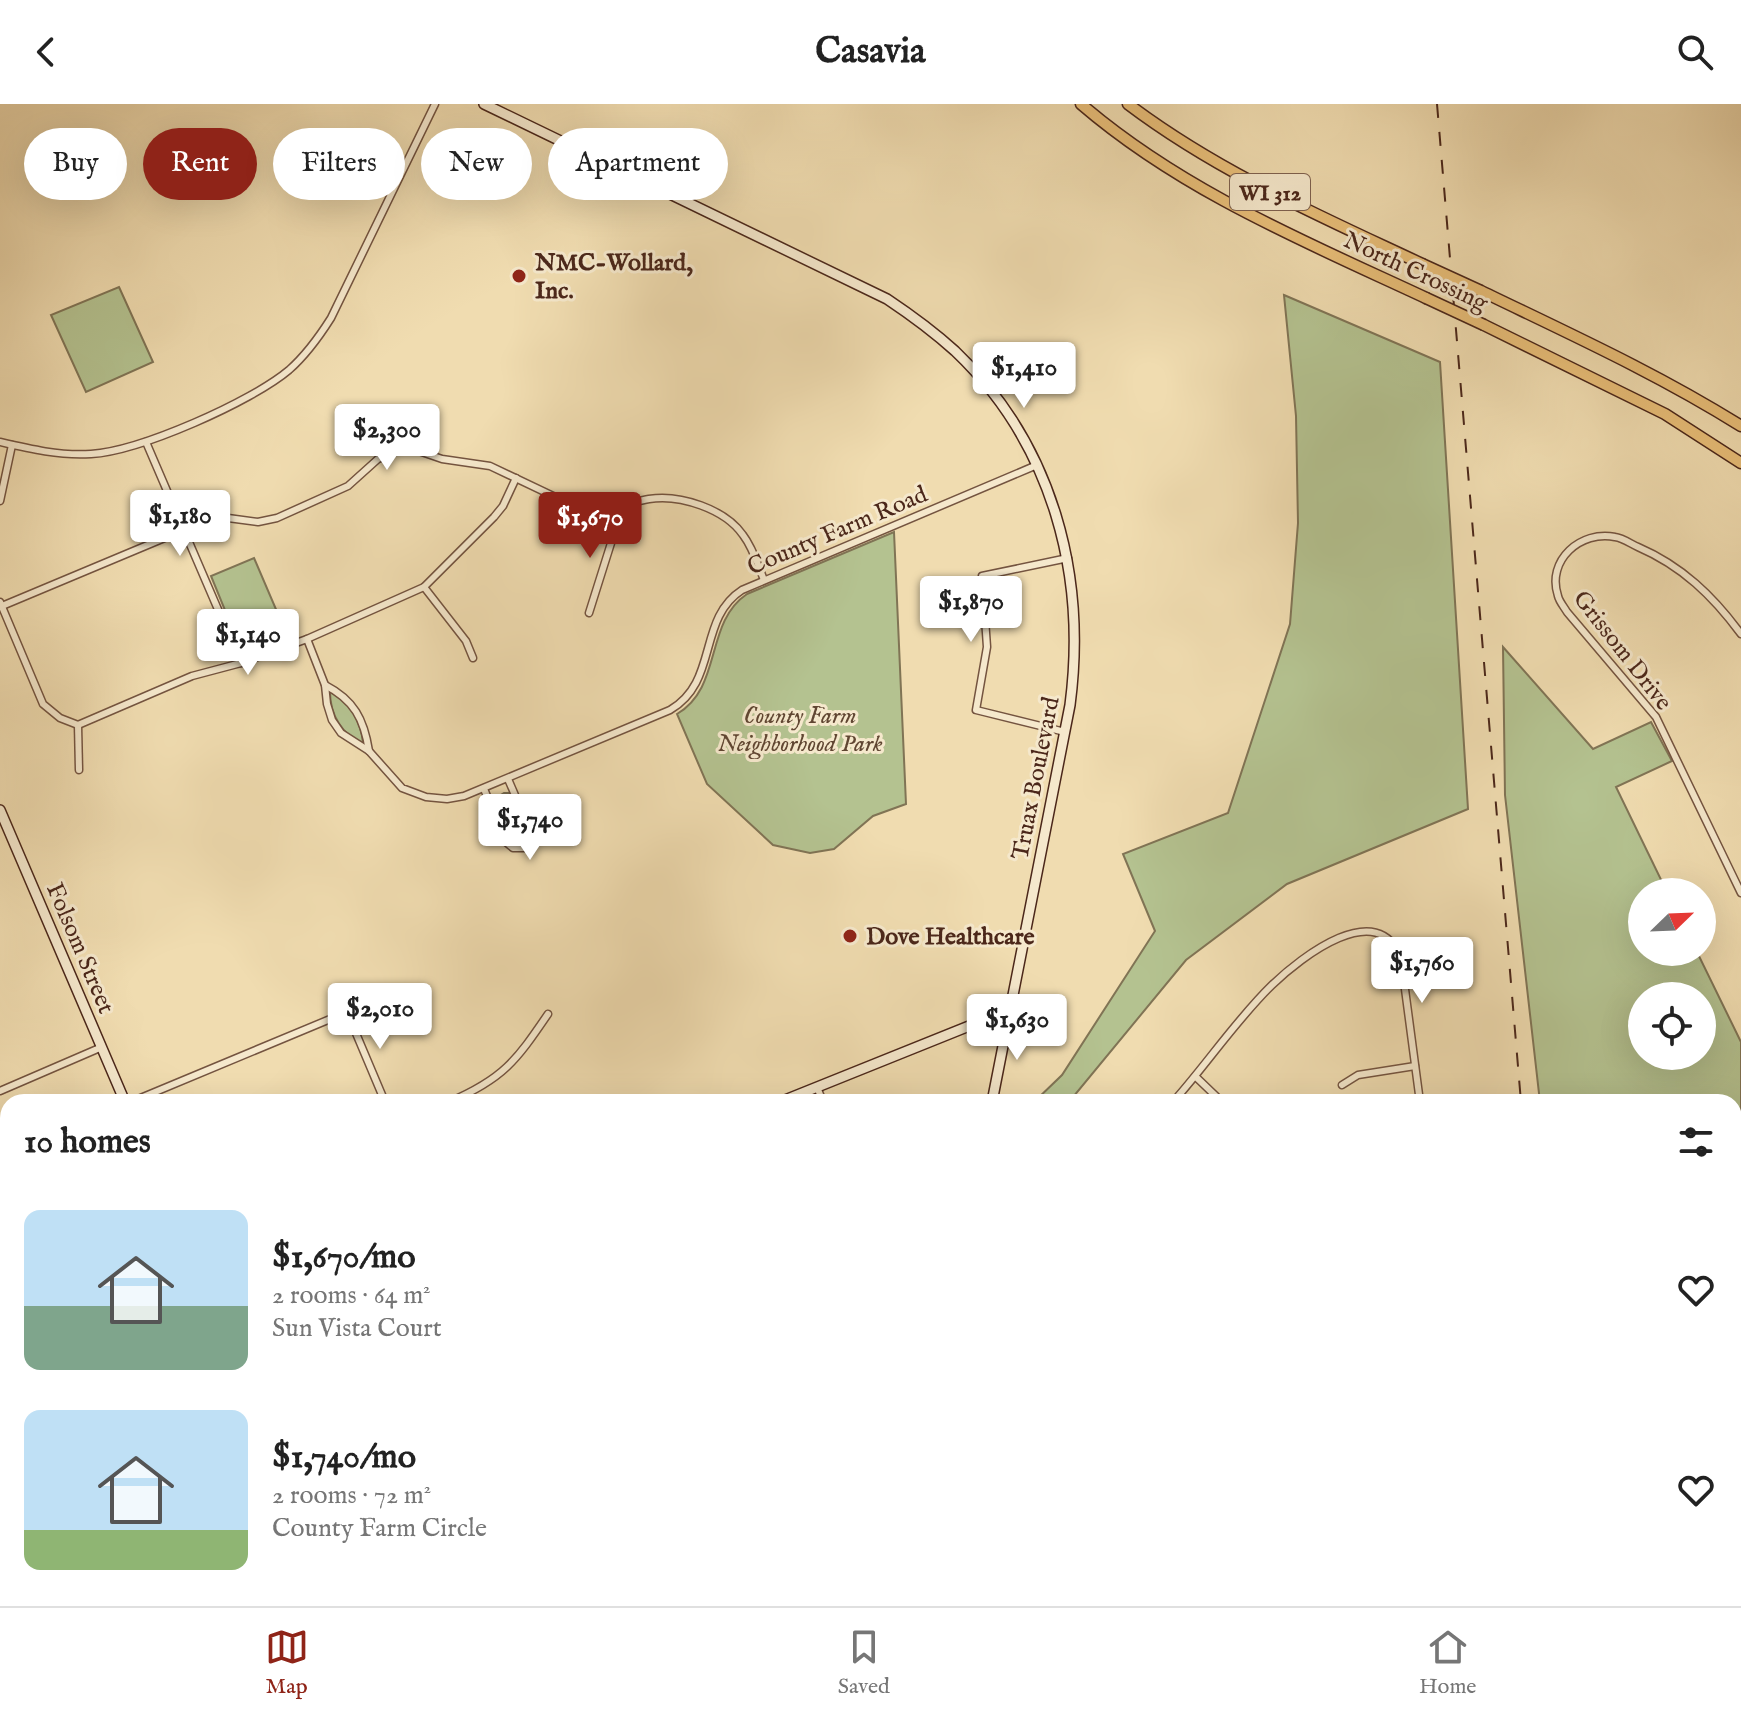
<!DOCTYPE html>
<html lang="en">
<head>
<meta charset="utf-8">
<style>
	body { margin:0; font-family:"IM FELL English",serif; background:#f2f2f2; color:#222; height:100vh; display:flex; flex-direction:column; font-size:30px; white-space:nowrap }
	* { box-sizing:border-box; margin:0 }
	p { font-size:26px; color:#767676 }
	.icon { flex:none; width:44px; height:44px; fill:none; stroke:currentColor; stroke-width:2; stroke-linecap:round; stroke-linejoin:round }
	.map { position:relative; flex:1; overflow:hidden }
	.drawer { position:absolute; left:0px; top:990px; width:1742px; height:512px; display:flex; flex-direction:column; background:#fff; border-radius:24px 24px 0 0; box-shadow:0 8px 32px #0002 }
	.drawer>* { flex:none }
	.hud { position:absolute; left:24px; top:24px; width:800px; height:72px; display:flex; gap:16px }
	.needle { width:52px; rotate:67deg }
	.controls { position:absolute; left:1628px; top:774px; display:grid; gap:16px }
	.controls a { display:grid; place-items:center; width:88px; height:88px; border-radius:50%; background:#fff; box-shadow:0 8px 32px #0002; font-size:40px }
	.price { position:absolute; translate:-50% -68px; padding:0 18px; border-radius:8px; background:#fff; color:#222; font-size:26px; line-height:52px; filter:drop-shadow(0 2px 4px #0008) }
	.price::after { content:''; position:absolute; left:50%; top:48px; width:24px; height:18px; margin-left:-12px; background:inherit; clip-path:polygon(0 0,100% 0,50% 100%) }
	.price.active { background:#8f2418; color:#fff }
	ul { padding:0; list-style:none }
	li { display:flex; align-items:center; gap:24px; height:200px; padding:0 24px }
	li span { display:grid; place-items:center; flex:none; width:224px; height:160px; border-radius:16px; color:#555 }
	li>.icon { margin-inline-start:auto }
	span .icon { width:96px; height:96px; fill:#fffc; stroke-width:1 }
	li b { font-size:34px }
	h2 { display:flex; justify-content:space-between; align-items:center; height:96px; padding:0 24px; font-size:34px }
	.chip { padding:0 28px; border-radius:36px; background:#fff; box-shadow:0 8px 32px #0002; font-size:28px; line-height:72px }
	.chip.active { background:#8f2418; color:#fff }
	header { display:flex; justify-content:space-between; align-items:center; height:104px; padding:0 24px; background:#fff; font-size:36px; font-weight:700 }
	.tab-bar { display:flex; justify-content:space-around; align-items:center; height:112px; border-top:2px solid #e0e0e0; background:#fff; font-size:22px; color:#767676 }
	.tab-bar a { display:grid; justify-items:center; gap:4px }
	.tab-bar .active { color:#8f2418 }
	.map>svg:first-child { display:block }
</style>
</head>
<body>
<header><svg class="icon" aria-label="back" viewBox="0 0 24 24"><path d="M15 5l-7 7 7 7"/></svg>Casavia<svg class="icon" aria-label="search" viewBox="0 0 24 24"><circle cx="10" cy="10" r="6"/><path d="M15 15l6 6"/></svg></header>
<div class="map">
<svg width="1741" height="1502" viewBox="0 0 1741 1502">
	<rect width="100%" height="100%" fill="#f0dcb0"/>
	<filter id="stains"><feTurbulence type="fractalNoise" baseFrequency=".0025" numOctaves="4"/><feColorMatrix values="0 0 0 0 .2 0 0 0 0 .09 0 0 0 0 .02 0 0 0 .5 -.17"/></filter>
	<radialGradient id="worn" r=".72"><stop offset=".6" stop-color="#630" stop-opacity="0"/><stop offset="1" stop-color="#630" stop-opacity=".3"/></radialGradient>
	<!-- green -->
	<g fill="#b4c290" stroke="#807455" stroke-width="2" fill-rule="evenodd">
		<polygon points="119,183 153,258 86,288 51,211"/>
		<polygon points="1284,191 1440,258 1468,705 1287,780 1186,856 1069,998 1034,998 1062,971 1155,827 1123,750 1228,709 1290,520 1298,419 1296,312"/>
		<path d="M894 428 906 700 873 712 834 745 810 749 773 741 707 680 677 610C723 583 704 519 747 490Z"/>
		<polygon points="254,454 284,524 240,543 211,472"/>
		<path d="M1503 543 1593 645 1651 618 1672 657 1616 683 1667 788H1642V848H1697L1741 938V1013L1734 1015V998H1540L1505 691ZM1642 892H1702V952H1642Z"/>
		<path d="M330 588C350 597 361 617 363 639 342 632 330 610 330 588Z"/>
		<polygon points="504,689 509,689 527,729 527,736 518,741 511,737 493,696"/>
	</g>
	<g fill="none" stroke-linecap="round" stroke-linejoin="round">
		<defs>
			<g id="street">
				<path d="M0 338C30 345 60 352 91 350 140 347 251 298 289 266 306 251 319 233 331 214L435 0"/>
				<polyline points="146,338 241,559"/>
				<polyline points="0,397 12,341"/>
				<polyline points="424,483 466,537 473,554"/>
				<polyline points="0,498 43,600 60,614 78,621 192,572 241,559 307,535 424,483 494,413 503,402 516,374"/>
				<path d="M2 502 174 430 215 416 228 414 258 418 277 414 348 382 378 355 399 346 413 345 442 355 490 362 570 400C601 408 619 401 649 395 680 390 725 405 743 431 753 444 758 461 764 476"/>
				<polyline points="589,509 612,436 610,405"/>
				<path d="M1741 530C1713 492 1682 462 1638 443 1631 440 1623 434 1615 433 1581 426 1546 456 1558 492 1559 497 1564 503 1567 508L1656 613 1741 789"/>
				<path d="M307 535 325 581 327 600 332 616 341 629 369 647 402 684 426 693 447 695 464 692 670 606C719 578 697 515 742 486L1037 361"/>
				<path d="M325 581C354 596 364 615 369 647"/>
				<polyline points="78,621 79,666"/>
				<polyline points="1065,628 976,606 987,543 982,472 1068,454"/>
				<polyline points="484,685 507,739 513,744 525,744 530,739 530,726 508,675"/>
				<polyline points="1196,973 1222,998"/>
				<polyline points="1342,981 1358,971 1415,962"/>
				<polyline points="817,983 823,998"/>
				<polyline points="0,987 102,943"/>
				<polyline points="131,998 347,908 385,998"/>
				<path d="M449 998C503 975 516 957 548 910"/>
				<path d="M1173 998C1207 960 1236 916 1272 881 1301 853 1379 792 1401 855L1420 998"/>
				<polyline points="1734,1195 1741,1210"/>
				<polyline points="0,1463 8,1459"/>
				<polyline points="1734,1489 1740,1502"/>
				<polyline points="572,1494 582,1502"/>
				<polyline points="211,1502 229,1494"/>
				<polyline points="484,1502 491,1494"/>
				<polyline points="798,1502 805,1494"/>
			</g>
			<g id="secondary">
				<path d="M484 0 887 195C911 211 934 228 955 247 1053 340 1087 471 1070 601L992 998"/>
				<polyline points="0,706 125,998"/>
				<polyline points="780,998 999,910 1009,912"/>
				<polyline points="1734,1022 1741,1020"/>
				<polyline points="0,1324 8,1321"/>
				<polyline points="351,1494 355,1502"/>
				<polyline points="891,1502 893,1494"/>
			</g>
			<g id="primary">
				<path d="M1081 0C1182 87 1306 138 1426 194"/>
				<path d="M1128 0C1218 68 1320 112 1422 160"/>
				<path d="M1481 187C1570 230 1658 270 1741 322"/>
				<polyline points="1484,221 1665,310 1741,359"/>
			</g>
		</defs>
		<!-- street casing -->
		<use href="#street" stroke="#745440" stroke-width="9"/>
		<!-- secondary casing -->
		<use href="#secondary" stroke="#4b271a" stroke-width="12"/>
		<!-- primary casing -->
		<use href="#primary" stroke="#4b271a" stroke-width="13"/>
		<!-- street -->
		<use href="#street" stroke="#f5e8cc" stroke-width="6"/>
		<!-- secondary -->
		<use href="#secondary" stroke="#f5e8cc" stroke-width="9"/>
		<!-- primary -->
		<use href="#primary" stroke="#e8be78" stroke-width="10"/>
		<!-- rail -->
		<g stroke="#4b271a" stroke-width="2" stroke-dasharray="14 14" stroke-linecap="butt">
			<polyline points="1437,0 1521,998"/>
			<polyline points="1546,1502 1547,1494"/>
		</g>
		<defs>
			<g id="primary-bridge">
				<polyline points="1422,160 1481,187"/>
				<polyline points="1426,194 1484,221"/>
			</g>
		</defs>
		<!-- primary-bridge casing -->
		<use href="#primary-bridge" stroke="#4b271a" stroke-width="13" stroke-linecap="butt"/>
		<!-- primary-bridge -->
		<use href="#primary-bridge" stroke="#e8be78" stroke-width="10"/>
	</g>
	<!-- markers -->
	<g fill="#8f2418" stroke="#f5e8cc" stroke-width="3">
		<circle cx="519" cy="172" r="8"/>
		<circle cx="850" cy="832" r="8"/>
	</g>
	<g text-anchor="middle" stroke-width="6" stroke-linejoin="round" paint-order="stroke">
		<!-- shield labels -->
		<rect fill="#f5e8cc" stroke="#7e614f" stroke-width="2" x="1230" y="70" width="80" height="36" rx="6"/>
		<g font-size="22" font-weight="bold" fill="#4b271a">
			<text x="1270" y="96">WI 312</text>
		</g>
		<!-- poi labels -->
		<g font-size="24" font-weight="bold" fill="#4b271a" stroke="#f5e8cc" text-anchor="start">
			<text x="535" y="166">NMC-Wollard,<tspan x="535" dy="28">Inc.</tspan></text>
			<text x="866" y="840">Dove Healthcare</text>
		</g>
		<!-- street labels -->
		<g font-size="24" fill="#4b271a" stroke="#f5e8cc">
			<text transform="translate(1416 167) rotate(25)" y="8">North Crossing</text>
			<text transform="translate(837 426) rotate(-23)" y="8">County Farm Road</text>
			<text transform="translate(1623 546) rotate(52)" y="8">Grissom Drive</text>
			<text transform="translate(1035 674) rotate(-79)" y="8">Truax Boulevard</text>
			<text transform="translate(81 844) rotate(67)" y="8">Folsom Street</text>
		</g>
		<!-- park labels -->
		<g font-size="24" font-style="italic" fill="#604632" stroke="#f5e8cc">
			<text x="800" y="619">County Farm<tspan x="800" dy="28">Neighborhood Park</tspan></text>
		</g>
	</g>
	<rect width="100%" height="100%" filter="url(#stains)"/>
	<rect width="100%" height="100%" fill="url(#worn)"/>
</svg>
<div class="controls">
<a><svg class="needle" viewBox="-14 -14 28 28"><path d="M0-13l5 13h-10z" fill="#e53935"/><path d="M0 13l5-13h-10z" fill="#767676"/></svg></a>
<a><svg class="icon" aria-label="locate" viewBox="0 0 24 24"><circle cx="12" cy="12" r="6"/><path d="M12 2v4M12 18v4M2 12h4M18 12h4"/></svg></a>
</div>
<b class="price" style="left:1024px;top:306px">$1,410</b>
<b class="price" style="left:387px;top:368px">$2,300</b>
<b class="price" style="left:180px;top:454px">$1,180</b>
<b class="price active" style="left:590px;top:456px">$1,670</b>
<b class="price" style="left:971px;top:540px">$1,870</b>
<b class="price" style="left:248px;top:573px">$1,140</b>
<b class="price" style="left:530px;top:758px">$1,740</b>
<b class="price" style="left:1422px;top:901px">$1,760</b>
<b class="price" style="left:380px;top:947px">$2,010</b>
<b class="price" style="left:1017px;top:958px">$1,630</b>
<div class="hud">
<a class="chip">Buy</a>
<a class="chip active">Rent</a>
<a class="chip">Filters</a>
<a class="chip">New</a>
<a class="chip">Apartment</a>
</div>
<section class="drawer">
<h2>10 homes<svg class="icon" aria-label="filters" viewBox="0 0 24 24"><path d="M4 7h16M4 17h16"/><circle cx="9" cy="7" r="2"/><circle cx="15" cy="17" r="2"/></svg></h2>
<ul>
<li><span style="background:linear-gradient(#bfe0f5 60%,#7fa58c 0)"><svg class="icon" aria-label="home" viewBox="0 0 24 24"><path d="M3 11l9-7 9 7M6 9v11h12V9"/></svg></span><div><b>$1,670/mo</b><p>2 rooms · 64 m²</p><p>Sun Vista Court</p></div><svg class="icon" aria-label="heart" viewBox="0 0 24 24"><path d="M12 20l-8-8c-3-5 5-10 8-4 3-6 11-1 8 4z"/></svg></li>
<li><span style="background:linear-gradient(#bfe0f5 75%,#8fb573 0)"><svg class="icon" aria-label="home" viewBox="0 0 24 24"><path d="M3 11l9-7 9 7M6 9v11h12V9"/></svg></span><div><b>$1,740/mo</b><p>2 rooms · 72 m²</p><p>County Farm Circle</p></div><svg class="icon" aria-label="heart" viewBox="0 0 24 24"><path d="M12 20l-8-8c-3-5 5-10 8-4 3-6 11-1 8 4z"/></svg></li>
</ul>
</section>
</div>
<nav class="tab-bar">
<a class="active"><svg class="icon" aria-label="map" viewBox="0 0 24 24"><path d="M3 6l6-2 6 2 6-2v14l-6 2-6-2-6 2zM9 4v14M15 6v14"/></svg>Map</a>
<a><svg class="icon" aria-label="saved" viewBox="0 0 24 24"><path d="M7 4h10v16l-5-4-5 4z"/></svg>Saved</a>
<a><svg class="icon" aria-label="home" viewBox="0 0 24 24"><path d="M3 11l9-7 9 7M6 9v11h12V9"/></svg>Home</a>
</nav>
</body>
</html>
